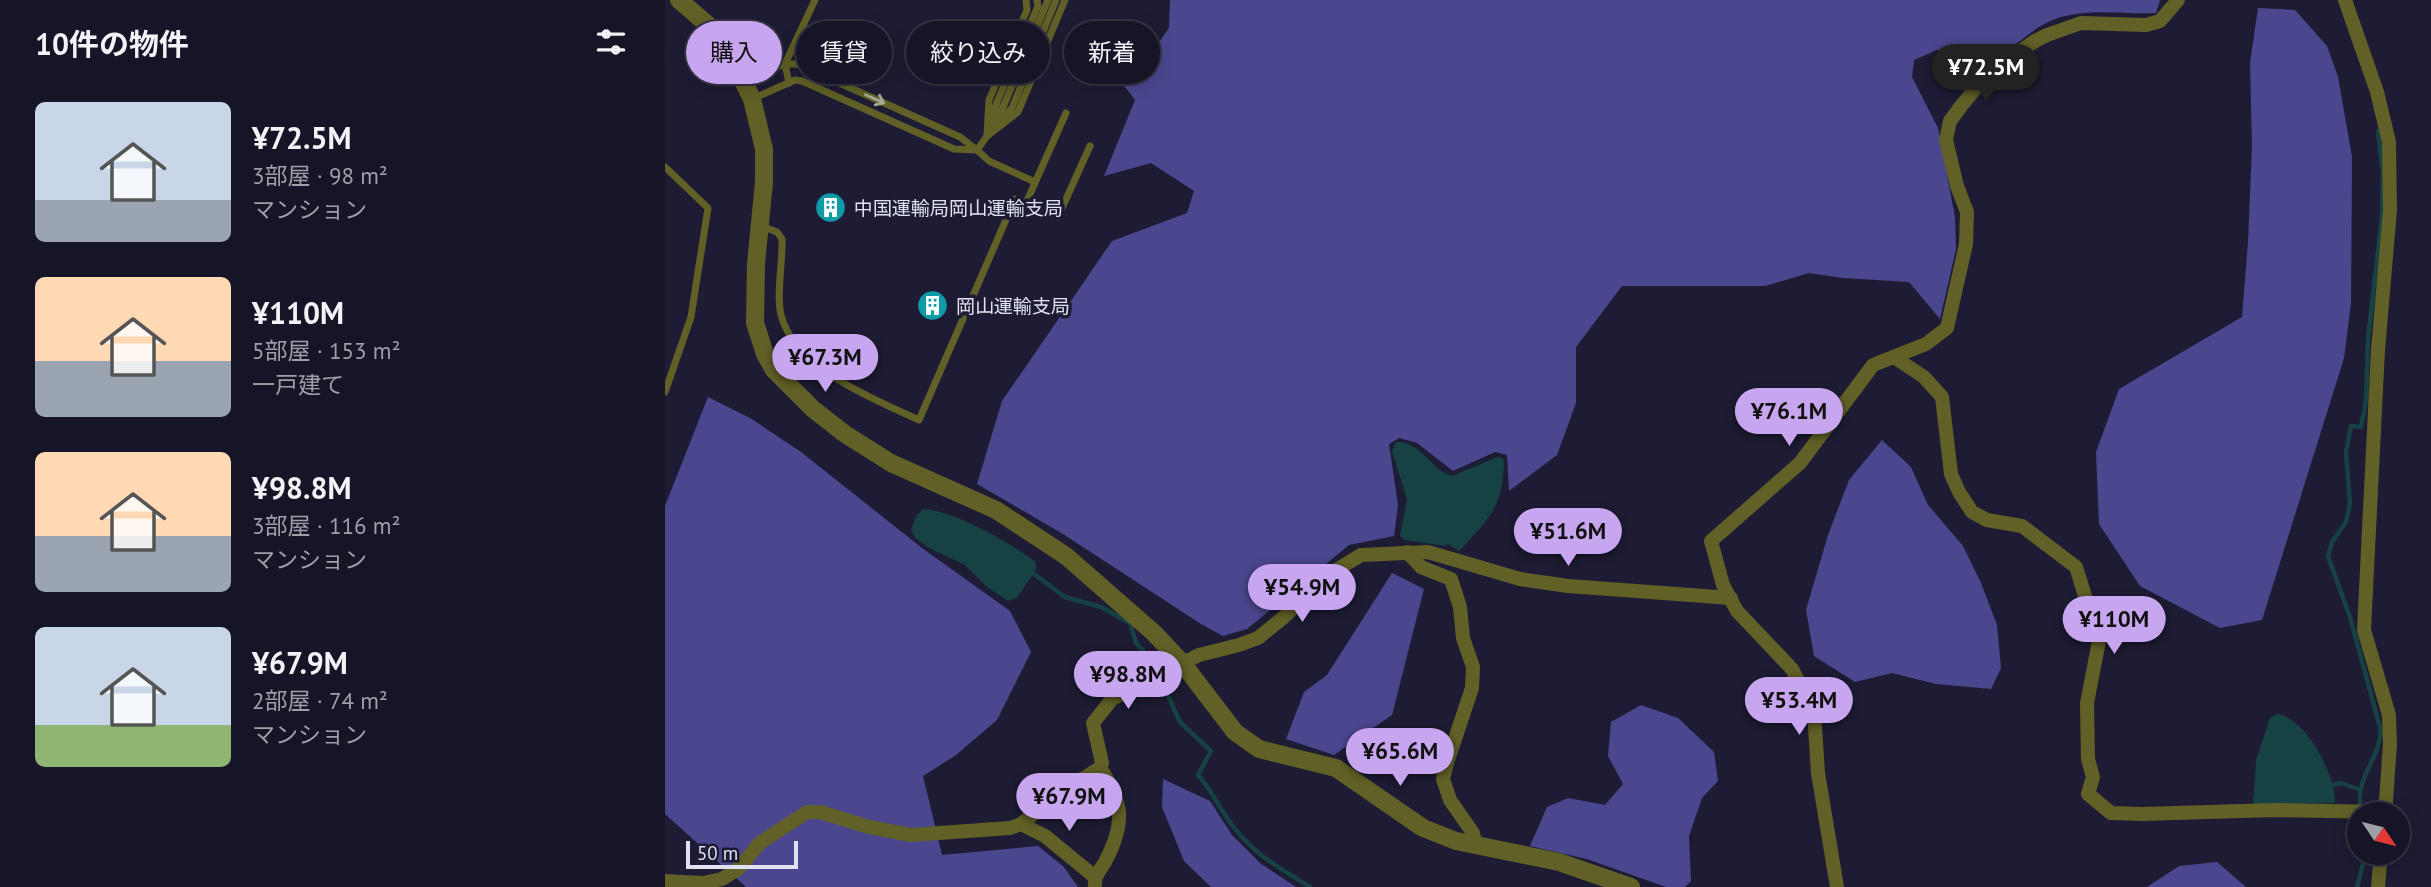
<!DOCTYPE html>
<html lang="ja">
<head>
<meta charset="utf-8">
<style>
	body { margin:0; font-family:"PT Sans","Noto Sans JP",sans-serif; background:#1f1e2f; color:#f1f3f6; height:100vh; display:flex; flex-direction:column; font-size:26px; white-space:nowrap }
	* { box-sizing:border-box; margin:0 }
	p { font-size:23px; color:#9e9fa7 }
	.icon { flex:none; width:38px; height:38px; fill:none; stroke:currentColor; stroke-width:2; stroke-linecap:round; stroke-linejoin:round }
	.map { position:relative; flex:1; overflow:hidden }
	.sheet { display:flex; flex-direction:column; background:#161527; width:665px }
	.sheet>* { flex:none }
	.hud { position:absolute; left:21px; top:21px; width:665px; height:63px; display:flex; gap:14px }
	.needle { width:46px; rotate:125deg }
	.tools { position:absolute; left:1682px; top:802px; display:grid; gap:14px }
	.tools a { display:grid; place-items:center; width:63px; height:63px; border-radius:50%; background:#161527; box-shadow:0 4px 18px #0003,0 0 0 2px #353444; font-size:35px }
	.scale { position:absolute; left:21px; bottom:18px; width:112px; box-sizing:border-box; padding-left:7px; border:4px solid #e0e2f2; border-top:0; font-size:19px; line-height:24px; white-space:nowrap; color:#e0e2f2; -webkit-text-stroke:5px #1d1c34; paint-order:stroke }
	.price { position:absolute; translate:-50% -60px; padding:0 16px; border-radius:24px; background:#c7a6ef; color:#111; font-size:23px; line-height:46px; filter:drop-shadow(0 2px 4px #0008) }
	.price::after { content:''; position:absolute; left:50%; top:42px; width:21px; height:16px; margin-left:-10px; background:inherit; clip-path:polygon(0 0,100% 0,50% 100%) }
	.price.selected { background:#222; color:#fff }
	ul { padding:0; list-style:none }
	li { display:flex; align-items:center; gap:21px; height:175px; padding:0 35px }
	li span { display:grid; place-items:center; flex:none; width:196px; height:140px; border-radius:10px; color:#555 }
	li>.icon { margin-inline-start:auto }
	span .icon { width:84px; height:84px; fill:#fffc; stroke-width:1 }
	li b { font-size:30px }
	h2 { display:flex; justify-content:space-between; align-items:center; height:84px; padding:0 35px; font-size:30px }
	.tag { padding:0 24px; border-radius:32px; background:#161527; box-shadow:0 4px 18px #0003,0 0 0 2px #353444; font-size:24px; line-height:63px }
	.tag.selected { background:#c7a6ef; color:#111 }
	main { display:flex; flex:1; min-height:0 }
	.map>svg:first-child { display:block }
</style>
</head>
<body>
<main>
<section class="sheet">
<h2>10件の物件<svg class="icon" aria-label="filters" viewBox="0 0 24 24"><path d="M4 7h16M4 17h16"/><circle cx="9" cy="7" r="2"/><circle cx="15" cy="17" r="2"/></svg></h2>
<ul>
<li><span style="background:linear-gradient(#c9d6e8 70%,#9aa5b1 0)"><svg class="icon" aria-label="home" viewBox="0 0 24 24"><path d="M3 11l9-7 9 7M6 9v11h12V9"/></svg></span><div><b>¥72.5M</b><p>3部屋 · 98 m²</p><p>マンション</p></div></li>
<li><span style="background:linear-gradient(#ffd9b3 60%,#9aa5b1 0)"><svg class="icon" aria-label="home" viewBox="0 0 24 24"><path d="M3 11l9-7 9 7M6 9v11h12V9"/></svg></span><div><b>¥110M</b><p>5部屋 · 153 m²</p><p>一戸建て</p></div></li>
<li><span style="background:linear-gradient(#ffd9b3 60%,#9aa5b1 0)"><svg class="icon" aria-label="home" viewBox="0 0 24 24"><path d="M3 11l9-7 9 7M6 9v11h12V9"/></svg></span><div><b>¥98.8M</b><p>3部屋 · 116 m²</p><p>マンション</p></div></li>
<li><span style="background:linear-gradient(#c9d6e8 70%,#8fb573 0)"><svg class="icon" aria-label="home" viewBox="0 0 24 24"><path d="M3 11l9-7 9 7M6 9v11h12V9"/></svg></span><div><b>¥67.9M</b><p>2部屋 · 74 m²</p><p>マンション</p></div></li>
</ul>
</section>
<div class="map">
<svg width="1766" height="887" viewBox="0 0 1766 887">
	<rect width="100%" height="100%" fill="#1d1c34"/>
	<!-- forest -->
	<g fill="#4b478f">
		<path d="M505 0H1495L1491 13C1456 15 1417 6 1383 22 1365 31 1347 48 1330 60L1272 50 1249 60 1247 77 1273 128 1290 217 1291 249 1275 319 1244 282 1178 278 1144 273 1100 286H957L911 347V403L892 455 844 491 842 455 830 452 788 471 752 443 734 438 724 444 733 505 729 536 684 545 582 629 558 636 536 624 398 534 312 484 337 401 447 241 522 213 529 191 486 163 439 176 470 100 450 74 481 60 504 28Z"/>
		<polygon points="1593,8 1630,10 1662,46 1673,77 1687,157 1686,303 1679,358 1597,620 1555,628 1475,586 1434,524 1431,452 1454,389 1577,317 1583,242 1587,146 1585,63"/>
		<polygon points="43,397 85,418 136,452 257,548 345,611 366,652 332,720 291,755 258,776 277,855 373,846 399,867 413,887 81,887 0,814 0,506"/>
		<polygon points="1217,440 1246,467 1263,505 1298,546 1316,583 1332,625 1336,668 1326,689 1271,684 1227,673 1190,682 1149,656 1141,610 1163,535 1184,480"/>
		<polygon points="727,573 759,589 727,715 669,755 621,739 639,692 662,675"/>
		<polygon points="976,705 1013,718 1049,752 1053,781 1037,798 1024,836 1026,881 1020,887 1001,887 922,859 865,846 882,807 903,798 940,805 958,784 943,756 946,722"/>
		<polygon points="498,779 545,801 567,835 595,863 631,887 546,887 519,861 497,807"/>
		<polygon points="1552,862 1581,887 1482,887 1514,866"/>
	</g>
	<!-- water -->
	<g fill="#174244">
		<path d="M731 442C755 440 765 469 787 476L830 458 835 457 839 460C838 507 825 518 794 551L783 544 781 546 740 540 735 536 742 499 727 451Z"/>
		<path d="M258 509C291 511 343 542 370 561L372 568 352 598 343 601 321 586 300 565 264 548 250 538 246 530 251 516Z"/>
		<path d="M1612 714C1641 717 1671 776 1670 803L1588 805 1591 760 1605 718Z"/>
	</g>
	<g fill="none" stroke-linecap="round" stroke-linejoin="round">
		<!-- stream -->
		<g stroke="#174244" stroke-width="4.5">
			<polyline points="365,571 400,597 436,607 465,623 471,643 486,659"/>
			<path d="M499 687 515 722 546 751 533 775C547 791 555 809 567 825 589 855 615 868 645 887"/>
			<polyline points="1663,786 1676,783 1693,789"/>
			<path d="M1695 804C1692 777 1714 759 1716 731L1685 617 1663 556 1667 542 1681 522 1685 504 1681 452 1686 426 1696 427 1701 401 1703 339 1717 216 1718 174 1713 131"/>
			<polyline points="1692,821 1694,825"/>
			<polyline points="1692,887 1701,852"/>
		</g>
		<!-- service -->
		<g stroke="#616026" stroke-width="7">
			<polyline points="79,80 120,64 132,64 295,137 312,150 322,136 324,100 362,10 361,0"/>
			<polyline points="124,83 120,64 150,0"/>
			<polyline points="87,99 130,80 137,81 289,149 312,150 324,161 370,182"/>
			<polyline points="326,122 332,102 373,6 372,0"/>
			<polyline points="334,122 347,108 391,0"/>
			<polyline points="324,133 339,105 383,0"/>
			<polyline points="322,136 353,112 400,0"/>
			<polyline points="0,167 43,208 26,317 0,392"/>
			<polyline points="361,203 393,217 425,146"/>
			<path d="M96 226 112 232 117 239C118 261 111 295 116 315 130 369 209 399 254 420L350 199 361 203 401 113"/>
		</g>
		<!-- minor -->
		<g stroke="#616026" stroke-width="14">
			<polyline points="1680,0 1712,92 1724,142 1725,210 1713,350 1699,630 1724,715 1725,744 1720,814"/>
			<polyline points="1229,357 1259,377 1277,397 1286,474 1294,492 1307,512 1322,520 1357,526 1411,567 1434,641 1422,703 1423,759 1428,777 1423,794 1446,813 1477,814 1610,810 1720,812"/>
			<polyline points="742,552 756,567 786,579 795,607 798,638 808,667 807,688 782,763 778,779 785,800 808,833 811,846"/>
			<polyline points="356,824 380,836 430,877"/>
			<polyline points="0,881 38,883 57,879 73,869 95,843 142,812 155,812 204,827 246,835 345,828 356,824 394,794 435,768"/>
			<path d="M430 887C429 876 434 872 440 862 460 824 459 803 435 768L437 763 428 723 447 699 534 655 574 645 593 638 619 617 663 575 696 555 763 552 855 579 903 586 1066 598"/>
			<polyline points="1172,887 1153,773 1149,712 1127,669 1072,611 1058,585 1046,541 1135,463 1208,365 1261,344 1282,328 1301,244 1302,212 1292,186 1281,140 1285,121 1296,106 1322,75 1370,41 1382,35 1416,23 1481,25 1495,21 1513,0"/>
			<polyline points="1713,887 1716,852"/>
		</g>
		<!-- tertiary -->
		<polyline stroke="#616026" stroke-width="18" points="14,0 43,25 63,51 87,99 99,149 99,182 91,264 90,323 100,354 109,370 148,409 180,434 226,463 331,510 401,556 489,633 518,664 570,732 594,749 671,768 758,828 791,841 894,862 966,887"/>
	</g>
	<!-- one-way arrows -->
	<defs><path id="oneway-shaft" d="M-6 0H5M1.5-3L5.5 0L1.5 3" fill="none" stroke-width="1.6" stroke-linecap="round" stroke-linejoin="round" transform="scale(1.75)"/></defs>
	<use stroke="#a7a896" href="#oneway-shaft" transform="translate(210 99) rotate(24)"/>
	<!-- icons -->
	<defs>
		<symbol id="building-disc" viewBox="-11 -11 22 22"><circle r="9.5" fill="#0f9aa8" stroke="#1d1c34"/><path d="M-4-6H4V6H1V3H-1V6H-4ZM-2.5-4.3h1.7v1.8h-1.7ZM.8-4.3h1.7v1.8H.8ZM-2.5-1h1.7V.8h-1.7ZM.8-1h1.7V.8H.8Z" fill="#fff"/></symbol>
	</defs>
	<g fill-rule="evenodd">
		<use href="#building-disc" x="148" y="190" width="35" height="35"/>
		<use href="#building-disc" x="250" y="288" width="35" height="35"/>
	</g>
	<g text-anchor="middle" stroke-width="7" stroke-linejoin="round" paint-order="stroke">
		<!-- poi labels -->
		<g font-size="19" fill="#e0e2f2" stroke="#1d1c34" text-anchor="start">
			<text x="189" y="215">中国運輸局岡山運輸支局</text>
			<text x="291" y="313">岡山運輸支局</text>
		</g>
	</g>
</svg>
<div class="tools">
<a><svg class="needle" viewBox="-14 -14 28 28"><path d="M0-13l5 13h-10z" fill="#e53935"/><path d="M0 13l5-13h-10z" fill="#9e9fa7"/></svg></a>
</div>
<div class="scale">50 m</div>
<b class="price selected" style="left:1321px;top:104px">¥72.5M</b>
<b class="price" style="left:160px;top:394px">¥67.3M</b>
<b class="price" style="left:1124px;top:448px">¥76.1M</b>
<b class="price" style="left:903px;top:568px">¥51.6M</b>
<b class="price" style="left:637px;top:624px">¥54.9M</b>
<b class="price" style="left:1449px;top:656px">¥110M</b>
<b class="price" style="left:463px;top:711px">¥98.8M</b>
<b class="price" style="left:1134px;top:737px">¥53.4M</b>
<b class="price" style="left:735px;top:788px">¥65.6M</b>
<b class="price" style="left:404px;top:833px">¥67.9M</b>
<div class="hud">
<a class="tag selected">購入</a>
<a class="tag">賃貸</a>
<a class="tag">絞り込み</a>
<a class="tag">新着</a>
</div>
</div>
</main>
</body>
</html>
